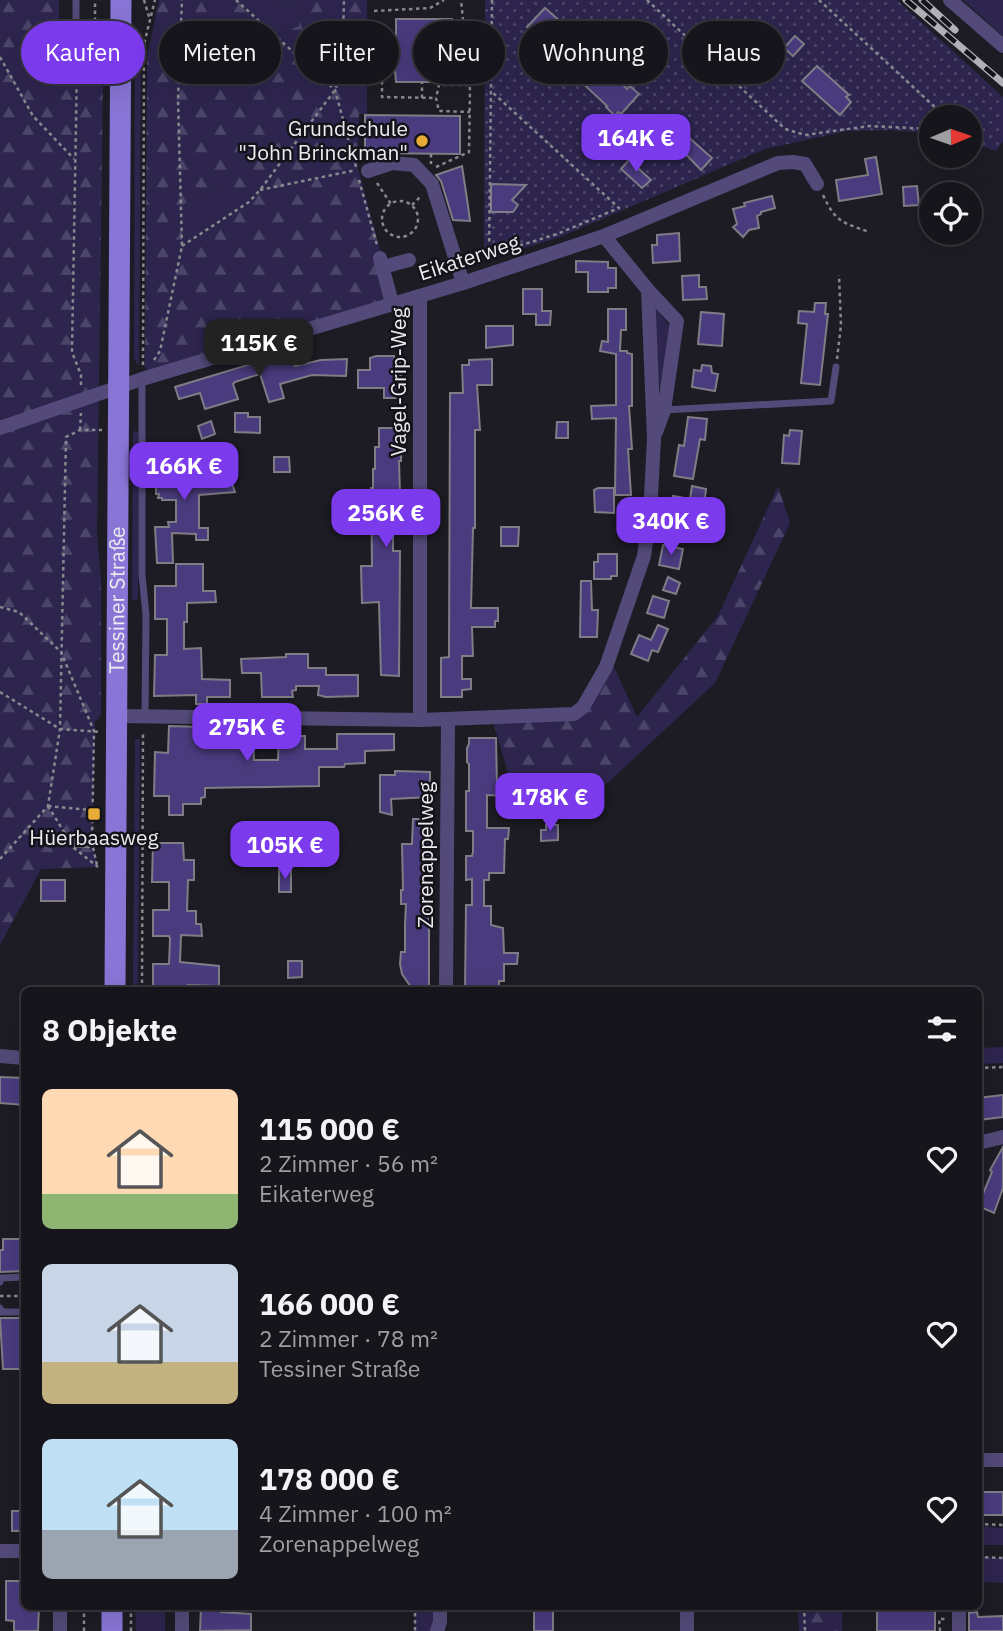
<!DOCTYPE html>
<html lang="de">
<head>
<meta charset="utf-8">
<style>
	body { margin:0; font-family:"IBM Plex Sans",sans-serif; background:#1f1e24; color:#f1f3f6; height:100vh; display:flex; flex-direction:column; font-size:26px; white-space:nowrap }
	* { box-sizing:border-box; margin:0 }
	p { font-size:23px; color:#9e9fa3 }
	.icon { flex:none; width:38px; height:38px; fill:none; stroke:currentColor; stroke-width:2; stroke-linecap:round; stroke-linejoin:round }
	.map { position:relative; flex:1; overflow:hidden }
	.side { position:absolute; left:21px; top:987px; width:961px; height:623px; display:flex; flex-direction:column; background:#16151b; border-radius:10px; box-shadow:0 7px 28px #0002,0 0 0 2px #35343a }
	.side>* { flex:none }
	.hud { position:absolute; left:21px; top:21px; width:962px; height:63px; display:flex; gap:14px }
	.needle { width:46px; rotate:88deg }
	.controls { position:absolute; left:919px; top:105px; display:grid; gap:14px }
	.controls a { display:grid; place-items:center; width:63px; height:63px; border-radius:50%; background:#16151b; box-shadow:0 7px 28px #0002,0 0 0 2px #35343a; font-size:35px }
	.price { position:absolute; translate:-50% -60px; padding:0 16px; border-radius:14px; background:#7c3aed; color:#fff; font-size:23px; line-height:46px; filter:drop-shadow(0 2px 4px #0008) }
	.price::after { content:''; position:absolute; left:50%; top:42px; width:21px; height:16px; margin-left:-10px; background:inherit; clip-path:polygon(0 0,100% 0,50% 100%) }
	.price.active { background:#222; color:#fff }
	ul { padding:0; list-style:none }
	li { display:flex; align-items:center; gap:21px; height:175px; padding:0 21px }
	li span { display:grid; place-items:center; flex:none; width:196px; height:140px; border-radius:10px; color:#555 }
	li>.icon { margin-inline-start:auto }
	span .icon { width:84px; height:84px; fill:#fffc; stroke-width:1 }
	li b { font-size:30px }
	h2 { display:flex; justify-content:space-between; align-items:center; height:84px; padding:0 21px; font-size:30px }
	.pill { padding:0 24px; border-radius:32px; background:#16151b; box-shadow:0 7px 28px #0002,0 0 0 2px #35343a; font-size:24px; line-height:63px }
	.pill.active { background:#7c3aed; color:#fff }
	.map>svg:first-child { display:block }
</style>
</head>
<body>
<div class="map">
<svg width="1003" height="1631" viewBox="0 0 1003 1631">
	<defs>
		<pattern id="forest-firs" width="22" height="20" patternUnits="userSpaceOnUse" patternTransform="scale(1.75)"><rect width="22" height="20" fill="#2e254f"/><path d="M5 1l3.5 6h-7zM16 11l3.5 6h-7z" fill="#4c4569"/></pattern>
		<pattern id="garden-dots" width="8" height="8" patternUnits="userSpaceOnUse" patternTransform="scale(1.75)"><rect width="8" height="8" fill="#2e254f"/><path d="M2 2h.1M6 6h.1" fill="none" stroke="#4c4569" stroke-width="1.8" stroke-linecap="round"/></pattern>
	</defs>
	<rect width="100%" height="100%" fill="#1d1c24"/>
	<!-- grass -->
	<g fill="#2e254f">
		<polygon points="236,0 277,0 298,5 299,26 275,36"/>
		<polygon points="963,0 1003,0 1003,36"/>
		<polygon points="135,50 141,51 139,366 134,359"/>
		<polygon points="216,186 249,202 182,246 181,205"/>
		<polygon points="655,307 672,329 656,405"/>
		<polygon points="135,739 140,739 138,990 133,990"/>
		<polygon points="1003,1047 1003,1063 978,1064 978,1048"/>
		<polygon points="978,1526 1003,1528 1003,1545 978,1545"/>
		<polygon points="978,1557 1003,1558 1003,1583 978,1582"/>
		<polygon points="135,1607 165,1607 165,1631 136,1631"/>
		<polygon points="415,1607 440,1607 437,1631 415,1631"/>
	</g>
	<!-- forest -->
	<g fill="url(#forest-firs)" fill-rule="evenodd">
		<polygon points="0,0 59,0 59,47 99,46 103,81 97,533 101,581 101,715 95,722 92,843 98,867 41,869 0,945"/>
		<path d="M159 0H236L275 36 299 26 298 5 277 0H367V114H359L358 168 393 299 151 371 145 368 147 57ZM216 186 248 203 182 246V205Z"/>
		<polygon points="133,431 138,432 138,599 132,600"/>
		<polygon points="778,486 790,523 715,683 588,801 561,812 538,790 513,790 492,718 574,714 612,663 637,717 718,616"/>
		<polygon points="798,1607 842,1607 842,1631 799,1631"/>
	</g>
	<!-- garden -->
	<polygon fill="url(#garden-dots)" points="485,0 897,0 1003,97 1003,141 996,151 970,143 970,117 931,117 931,133 890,130 847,131 765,149 560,237 484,260"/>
	<!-- building -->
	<g fill="#4a3b7e" stroke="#7e7d86" stroke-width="2">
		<polygon points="545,8 590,47 589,48 627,89 630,86 639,94 621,114 618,112 615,116 606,107 607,106 576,77 579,75 527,27"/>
		<polygon points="396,19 452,19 452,82 396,82 393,45 396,45"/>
		<polygon points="795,36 804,44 793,56 784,48"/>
		<polygon points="817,66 849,95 846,97 851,102 840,115 802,81"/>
		<polygon points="365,115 460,116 460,154 365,153"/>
		<polygon points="686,135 712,158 701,170 677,145"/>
		<polygon points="876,157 882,194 839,201 836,180 868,175 865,159"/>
		<polygon points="629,160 651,180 642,188 621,169"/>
		<polygon points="462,166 468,206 470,221 453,220 441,181 436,175"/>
		<polygon points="491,184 526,185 512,200 518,205 513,212 491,212"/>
		<polygon points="917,186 919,205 904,206 903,187"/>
		<polygon points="772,196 775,208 761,212 761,214 757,216 759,228 749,230 743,237 733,227 737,224 733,209 745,206 744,203"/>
		<polygon points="679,233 680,261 653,263 652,245 657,245 657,235"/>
		<polygon points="576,261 608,262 608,268 616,268 616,288 608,288 608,292 588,292 588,272 576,272"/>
		<polygon points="699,275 699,287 706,287 707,299 683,300 682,276"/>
		<polygon points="523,289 542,289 542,311 551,311 550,325 536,325 536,314 523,314"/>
		<polygon points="815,303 826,303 825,314 828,314 820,385 801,383 807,324 798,323 799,311 814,312"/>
		<polygon points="608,309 626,309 626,330 621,330 620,351 627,351 627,353 632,354 632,406 629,406 632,449 628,449 631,495 615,495 616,418 592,419 591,406 616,405 616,354 600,351 602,341 608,342"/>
		<polygon points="701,312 724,314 722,346 698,344"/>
		<polygon points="486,326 513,326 513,345 486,348"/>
		<polygon points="291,352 295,366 321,360 347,359 346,376 312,375 280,384 284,398 269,402 260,374 235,382 233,384 238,399 205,409 200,393 179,399 175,387"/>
		<polygon points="376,356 394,356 394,358 400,358 401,390 399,390 399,398 384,398 384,388 358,388 358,370 370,370 370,358"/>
		<polygon points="492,359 492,385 477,385 480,430 475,430 475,528 473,528 471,608 498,608 498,621 495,621 495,627 472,627 473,656 462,656 462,679 471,679 471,689 462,690 462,697 441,697 441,658 449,657 449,654 450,393 463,393 462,365 469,365 469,360"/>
		<polygon points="702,365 711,366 712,373 718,374 715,391 692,387 694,370 701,371"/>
		<polygon points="235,413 248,413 248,417 260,417 260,433 235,432"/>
		<polygon points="688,417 707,419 705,440 700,439 693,479 674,476 679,445 684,446"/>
		<polygon points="211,421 215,434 202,439 198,426"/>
		<polygon points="557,422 568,422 568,438 556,438"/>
		<polygon points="379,428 399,428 399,445 401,445 401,461 399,461 401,526 397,526 397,529 393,529 393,551 400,551 399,676 381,675 379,602 362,603 361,566 372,566 371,488 373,488 373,469 375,469 375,447 379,447"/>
		<polygon points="790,430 802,431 799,464 782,463 784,435 789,436"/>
		<polygon points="274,457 289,457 290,472 274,472"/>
		<polygon points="171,460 193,460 193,472 216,473 215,481 231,481 235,492 199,495 199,528 208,528 208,540 196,540 196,534 172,533 173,563 157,563 155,527 169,527 168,522 176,522 176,500 162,500 162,498 158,498 159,494 156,494 156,465 171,465"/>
		<polygon points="692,486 706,489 704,506 694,504 691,526 666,522 673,496 690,499"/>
		<polygon points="598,488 614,488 614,513 595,512 594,490"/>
		<polygon points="501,527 519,527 518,546 501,546"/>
		<polygon points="663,545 683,549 679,569 659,565"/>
		<polygon points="598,554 617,554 617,576 611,576 611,579 594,579 594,562 598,562"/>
		<polygon points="176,564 203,564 203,591 215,591 216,602 187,603 187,622 184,622 184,649 201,648 202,679 230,680 230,697 207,697 207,704 196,704 196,695 154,696 155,655 167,655 167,619 155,619 155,586 176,586"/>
		<polygon points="668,577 680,583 676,594 663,590"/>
		<polygon points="581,581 591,581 592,610 598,610 597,637 580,637"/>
		<polygon points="653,596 669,601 664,618 647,613"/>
		<polygon points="658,625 668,629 658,652 652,650 648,661 631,654 639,635 651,640"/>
		<polygon points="286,654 308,654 308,668 326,668 326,675 358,675 358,696 326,697 318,695 319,686 296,686 296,690 292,691 293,697 262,697 261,673 242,673 241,659 286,657"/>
		<polygon points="169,726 205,727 205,733 247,732 247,738 253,738 254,760 278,760 279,736 305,736 305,749 337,749 337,734 394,734 394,750 365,751 365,763 345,764 344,767 319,767 319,786 205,788 205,797 201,798 201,804 183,804 183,815 169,815 169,796 154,796 155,752 168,753"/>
		<polygon points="469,738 496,738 497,785 509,785 509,796 487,795 487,828 509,828 508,839 505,839 504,873 489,873 489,880 484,880 484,906 491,906 491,925 503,928 504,953 518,953 517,964 504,964 504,981 499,981 499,990 465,990 466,905 472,905 472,879 466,880 466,856 472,856 473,852 473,831 466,831 466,791 469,791 469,764 467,762 467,748 469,744"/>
		<polygon points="395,771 430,772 430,797 391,799 392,815 380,812 380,775 395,775"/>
		<polygon points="413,819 430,819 429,887 426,887 426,910 429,910 429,990 413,990 402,974 400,964 401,952 405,952 405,924 406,904 401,904 401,890 403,890 402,844 412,844"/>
		<polygon points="546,825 558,825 558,840 541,841 541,830 546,830"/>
		<rect x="75" y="836" width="14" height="11"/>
		<polygon points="153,843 183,843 184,860 194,860 194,880 188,880 187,911 196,911 196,924 201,924 202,936 181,935 180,962 219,966 219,986 188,985 188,989 153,990 153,964 169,964 170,939 169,936 153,936 153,910 169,910 169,882 152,882"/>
		<rect x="279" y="870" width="12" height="22"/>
		<rect x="41" y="880" width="24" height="21"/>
		<polygon points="288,961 302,961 302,977 288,978"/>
		<polygon points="0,1077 24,1078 24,1105 0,1103"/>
		<polygon points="1003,1095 1003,1117 978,1120 978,1098"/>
		<polygon points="1003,1147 1003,1188 994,1213 978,1206 992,1172 990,1170"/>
		<polygon points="3,1239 24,1239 24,1271 0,1272 0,1250 3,1250"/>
		<polygon points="0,1318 24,1318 23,1369 3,1369"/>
		<rect x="978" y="1492" width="25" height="23"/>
		<rect x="12" y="1511" width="12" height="20"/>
		<polygon points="6,1581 24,1581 24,1606 39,1606 38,1631 14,1631 14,1621 6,1620"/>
		<polygon points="201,1606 221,1606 221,1612 251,1614 251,1630 200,1631"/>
		<rect x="877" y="1606" width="58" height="25"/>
		<rect x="534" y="1610" width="19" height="21"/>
		<polygon points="977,1612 978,1617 1003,1616 1003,1631 969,1631 969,1613"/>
	</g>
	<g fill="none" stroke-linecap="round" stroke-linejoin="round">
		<!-- path -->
		<g stroke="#89888f" stroke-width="2.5" stroke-dasharray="3.5 3.5" stroke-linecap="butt">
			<polyline points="144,0 150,20"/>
			<polyline points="236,0 335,90 356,167"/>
			<polyline points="492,0 489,255 557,234 619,208 492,92"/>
			<polyline points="647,0 785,129 805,135 869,126 931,129"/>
			<polyline points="819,0 938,110 943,117"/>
			<polyline points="374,11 430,8 444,0"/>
			<polyline points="95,28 95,0"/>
			<polyline points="394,51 382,51 382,97 436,98"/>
			<polyline points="0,57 33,116 74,159"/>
			<polyline points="468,85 439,85 436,98 439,111 470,112"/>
			<polyline points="422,98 422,82"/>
			<polyline points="431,154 431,164"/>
			<polyline points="436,167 469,152 470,90 461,0"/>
			<polyline points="359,180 377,245"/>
			<polyline points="377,183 391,204"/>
			<polyline points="260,190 356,170"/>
			<path d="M823 195C836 223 842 222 869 232"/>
			<circle cx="400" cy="219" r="18"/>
			<polyline points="412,205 422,195"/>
			<polyline points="182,246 249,202 260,190 335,90 342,72 344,0"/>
			<polyline points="837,359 841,325 839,275"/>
			<polyline points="154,360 160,351 182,246 178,100 182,0"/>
			<polyline points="143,365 144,44 155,0"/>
			<polyline points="81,385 81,375 72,352 77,65 89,57 95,49"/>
			<polyline points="80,430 81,413"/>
			<polyline points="0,607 19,612 61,652 94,731 92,843 97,865"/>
			<polyline points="0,692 60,729 101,732"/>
			<polyline points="48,806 74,848 98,867"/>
			<polyline points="48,806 90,810"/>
			<polyline points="0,859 48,806 60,729 66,437 80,430 102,430"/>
			<polyline points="142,990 143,731"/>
			<polyline points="978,1068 1003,1067"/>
			<polyline points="0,1296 24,1296"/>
			<polyline points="978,1524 1003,1525"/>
			<polyline points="978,1557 1003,1558"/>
			<polyline points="415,1606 415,1631"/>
			<polyline points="804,1606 805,1631"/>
			<polyline points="84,1631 84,1606"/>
			<polyline points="131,1631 131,1606"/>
			<polyline points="940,1631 939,1619 945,1619"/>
		</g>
		<!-- lane -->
		<g stroke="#534a79" stroke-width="7">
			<polyline points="76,0 76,35 95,40 120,40"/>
			<polyline points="142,379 142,575 146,615 145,716"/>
			<polyline points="664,410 831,401 836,367"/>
			<polyline points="0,1282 1,1278 24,1277"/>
			<polyline points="0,1308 1,1312 24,1312"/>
		</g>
		<!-- street -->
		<g stroke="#534a79" stroke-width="14">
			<polyline points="950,0 1003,46"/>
			<polyline points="368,171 392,163 414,165 432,184 463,283"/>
			<polyline points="604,236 648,290 677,321 664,410 656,432"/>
			<polyline points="380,258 392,303"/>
			<polyline points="383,267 409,260"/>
			<polyline points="420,296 420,720"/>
			<polyline points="0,428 142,379 463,283 604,236 778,163 793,162 805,164 817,184"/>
			<polyline points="116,716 420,720 574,714 583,707 606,667 644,556 650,515 654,439 648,290"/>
			<polyline points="446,990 448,720"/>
			<polyline points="0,1056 24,1058"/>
			<polyline points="978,1143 1003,1137"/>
			<polyline points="978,1460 1003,1460"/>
			<polyline points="0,1551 24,1551"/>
			<polyline points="182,1606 182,1631"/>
			<polyline points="687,1606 687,1631"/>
			<polyline points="959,1610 959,1631"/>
			<polyline points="60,1631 60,1606"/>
			<polyline points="437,1631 440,1622 440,1606"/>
		</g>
		<!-- primary -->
		<g stroke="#8875d6" stroke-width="21">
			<path id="s1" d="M115 990 121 0"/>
			<polyline points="112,1631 112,1606"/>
		</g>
		<defs>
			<g id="rail">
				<polyline points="906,0 1003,83"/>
				<polyline points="922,0 955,30"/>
			</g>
		</defs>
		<!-- rail casing -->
		<use href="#rail" stroke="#b1b0b6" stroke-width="7"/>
		<!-- rail -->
		<use href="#rail" stroke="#14131a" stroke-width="4.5" stroke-dasharray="13" stroke-linecap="butt"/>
	</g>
	<!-- markers -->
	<g fill="#e6ac36" stroke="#14131a" stroke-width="2.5">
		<circle cx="422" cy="141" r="7"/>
		<rect x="87" y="807" width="14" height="14" rx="3.5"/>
	</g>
	<g text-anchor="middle" stroke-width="5" stroke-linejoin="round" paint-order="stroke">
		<!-- poi labels -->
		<g font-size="21" fill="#ecebf0" stroke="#14131a" text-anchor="end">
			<text x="408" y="136">Grundschule<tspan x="408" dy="24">"John Brinckman"</tspan></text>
			<text x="94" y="845" text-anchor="middle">Hüerbaasweg</text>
		</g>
		<!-- street labels -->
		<g font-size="21" fill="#ecebf0" stroke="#14131a">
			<text transform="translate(469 258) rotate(-18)" y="7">Eikaterweg</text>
			<text transform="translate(399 382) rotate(-90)" y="7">Vagel-Grip-Weg</text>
			<text dy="7" stroke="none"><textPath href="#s1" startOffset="390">Tessiner Straße</textPath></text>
			<text transform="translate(426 855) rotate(-90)" y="7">Zorenappelweg</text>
		</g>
	</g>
</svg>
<div class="controls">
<a><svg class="needle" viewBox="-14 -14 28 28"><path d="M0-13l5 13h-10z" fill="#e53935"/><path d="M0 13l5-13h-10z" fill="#9e9fa3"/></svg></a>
<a><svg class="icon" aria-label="locate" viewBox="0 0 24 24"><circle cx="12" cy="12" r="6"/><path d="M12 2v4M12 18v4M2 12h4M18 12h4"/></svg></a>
</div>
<b class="price" style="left:636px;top:174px">164K €</b>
<b class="price active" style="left:259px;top:379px">115K €</b>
<b class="price" style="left:184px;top:502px">166K €</b>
<b class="price" style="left:386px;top:549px">256K €</b>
<b class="price" style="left:671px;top:557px">340K €</b>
<b class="price" style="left:247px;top:763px">275K €</b>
<b class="price" style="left:550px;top:833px">178K €</b>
<b class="price" style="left:285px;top:881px">105K €</b>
<div class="hud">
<a class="pill active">Kaufen</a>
<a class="pill">Mieten</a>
<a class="pill">Filter</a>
<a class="pill">Neu</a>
<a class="pill">Wohnung</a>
<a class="pill">Haus</a>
</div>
<section class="side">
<h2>8 Objekte<svg class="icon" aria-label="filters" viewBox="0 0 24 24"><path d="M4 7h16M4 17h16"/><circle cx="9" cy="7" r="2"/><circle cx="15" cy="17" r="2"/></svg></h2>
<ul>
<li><span style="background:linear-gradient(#ffd9b3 75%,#8fb573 0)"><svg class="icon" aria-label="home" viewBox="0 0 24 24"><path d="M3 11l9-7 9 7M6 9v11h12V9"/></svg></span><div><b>115 000 €</b><p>2 Zimmer · 56 m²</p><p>Eikaterweg</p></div><svg class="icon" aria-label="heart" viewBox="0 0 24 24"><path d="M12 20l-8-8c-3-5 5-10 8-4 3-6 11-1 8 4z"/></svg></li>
<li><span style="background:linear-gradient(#c9d6e8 70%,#c2b280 0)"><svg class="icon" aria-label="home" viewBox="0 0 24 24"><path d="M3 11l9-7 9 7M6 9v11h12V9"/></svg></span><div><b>166 000 €</b><p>2 Zimmer · 78 m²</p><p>Tessiner Straße</p></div><svg class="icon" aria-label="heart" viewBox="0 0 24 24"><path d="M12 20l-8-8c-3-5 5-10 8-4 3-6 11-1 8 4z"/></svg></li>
<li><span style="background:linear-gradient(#bfe0f5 65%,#9aa5b1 0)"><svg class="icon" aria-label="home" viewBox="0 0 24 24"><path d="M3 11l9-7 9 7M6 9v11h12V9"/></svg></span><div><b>178 000 €</b><p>4 Zimmer · 100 m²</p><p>Zorenappelweg</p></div><svg class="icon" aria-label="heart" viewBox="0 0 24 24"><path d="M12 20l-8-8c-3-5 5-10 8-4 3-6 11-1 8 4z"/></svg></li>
</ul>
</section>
</div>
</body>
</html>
